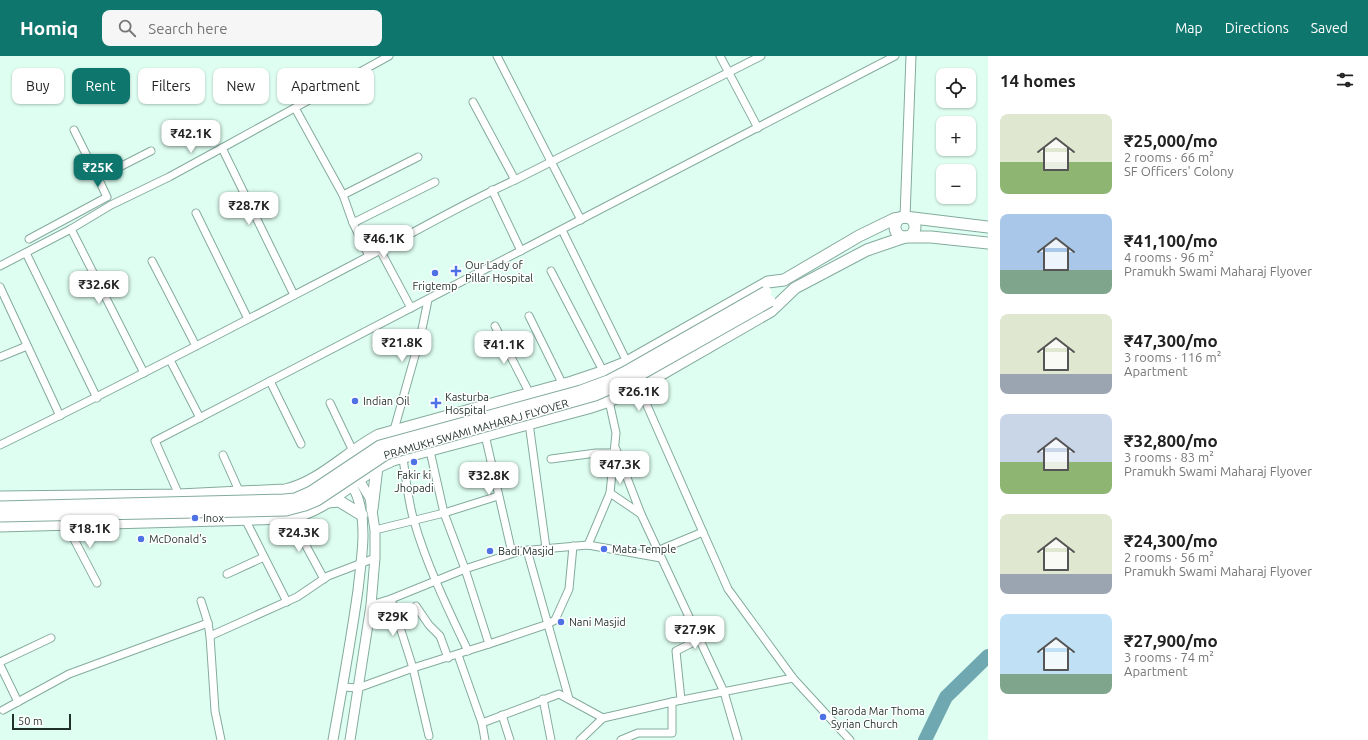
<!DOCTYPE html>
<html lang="en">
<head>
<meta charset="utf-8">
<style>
	body { margin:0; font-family:Ubuntu,sans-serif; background:#f6f6f6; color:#222; height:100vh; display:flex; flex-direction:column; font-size:15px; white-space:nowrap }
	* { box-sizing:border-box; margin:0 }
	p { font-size:13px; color:#767676 }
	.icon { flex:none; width:22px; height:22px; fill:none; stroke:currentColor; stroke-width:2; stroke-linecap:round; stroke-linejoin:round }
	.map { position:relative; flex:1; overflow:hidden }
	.drawer { display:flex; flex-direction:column; background:#fff; width:380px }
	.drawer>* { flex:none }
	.guide { position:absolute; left:12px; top:12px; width:380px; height:36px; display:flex; gap:8px }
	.buttons { position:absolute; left:936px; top:12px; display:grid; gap:8px }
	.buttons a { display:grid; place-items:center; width:40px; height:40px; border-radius:8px; background:#fff; box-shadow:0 1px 3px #0004; font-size:20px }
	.scale { position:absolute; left:12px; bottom:10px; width:59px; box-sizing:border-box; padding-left:4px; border:2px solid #1f2f29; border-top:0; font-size:11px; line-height:14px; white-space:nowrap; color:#1f2f29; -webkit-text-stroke:3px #fff; paint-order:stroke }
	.price { position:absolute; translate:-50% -34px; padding:0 9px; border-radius:8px; background:#fff; color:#222; font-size:13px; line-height:26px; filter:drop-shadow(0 1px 2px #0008) }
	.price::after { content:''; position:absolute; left:50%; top:24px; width:12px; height:9px; margin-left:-6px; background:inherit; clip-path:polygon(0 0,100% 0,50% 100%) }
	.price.selected { background:#0f766e; color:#fff }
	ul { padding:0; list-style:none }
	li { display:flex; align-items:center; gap:12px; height:100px; padding:0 12px }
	li span { display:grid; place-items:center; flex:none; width:112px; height:80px; border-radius:8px; color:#555 }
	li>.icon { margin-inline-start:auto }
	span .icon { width:48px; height:48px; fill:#fffc; stroke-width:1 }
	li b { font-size:17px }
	h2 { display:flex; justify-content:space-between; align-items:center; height:48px; padding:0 12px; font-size:17px }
	.pill { padding:0 14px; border-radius:8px; background:#fff; box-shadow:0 1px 3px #0004; font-size:14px; line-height:36px }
	.pill.selected { background:#0f766e; color:#fff }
	header { display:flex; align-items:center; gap:24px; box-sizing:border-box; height:56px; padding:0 20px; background:#0f766e; color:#fff }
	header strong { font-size:19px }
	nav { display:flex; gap:22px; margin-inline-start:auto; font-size:14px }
	.search { width:280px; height:36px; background:#f6f6f6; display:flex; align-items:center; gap:10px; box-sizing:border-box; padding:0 14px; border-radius:8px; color:#767676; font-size:15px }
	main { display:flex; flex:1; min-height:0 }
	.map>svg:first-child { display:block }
</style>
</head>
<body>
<header>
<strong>Homiq</strong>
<div class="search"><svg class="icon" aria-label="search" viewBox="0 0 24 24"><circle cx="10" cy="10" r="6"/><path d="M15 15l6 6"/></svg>Search here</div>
<nav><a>Map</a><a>Directions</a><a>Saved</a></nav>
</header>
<main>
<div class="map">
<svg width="988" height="684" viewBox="0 0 988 684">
	<rect width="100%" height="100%" fill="#defef1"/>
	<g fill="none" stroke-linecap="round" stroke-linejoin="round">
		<!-- river -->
		<polyline stroke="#70a8b2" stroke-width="14" points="925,684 946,641 988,600"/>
		<defs>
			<g id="minor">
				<polyline points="497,0 581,164"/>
				<polyline points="720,0 758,72"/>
				<polyline points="473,46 515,124"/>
				<polyline points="295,52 343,139 353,167 369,200"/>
				<polyline points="74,74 98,122 151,95"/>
				<polyline points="222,92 294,239"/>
				<polyline points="492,134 521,195"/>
				<polyline points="343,139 418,101"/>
				<polyline points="196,157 248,263"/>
				<polyline points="353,167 435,126"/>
				<polyline points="71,173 144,317"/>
				<polyline points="562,174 628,308"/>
				<polyline points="29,183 107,141 98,122"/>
				<polyline points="380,194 411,252"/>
				<polyline points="26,197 97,342"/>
				<polyline points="152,205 196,290"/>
				<polyline points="0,210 71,173 111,149 169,121 222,92 389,0"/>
				<polyline points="551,215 603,315"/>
				<polyline points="0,231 60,360"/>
				<polyline points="529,260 563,329"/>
				<polyline points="495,270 530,338"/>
				<polyline points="0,301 27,290"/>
				<polyline points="170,304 200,362"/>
				<polyline points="270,325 301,388"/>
				<polyline points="638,329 728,533 793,622 850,684"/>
				<polyline points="330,347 353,395"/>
				<polyline points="529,367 546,492"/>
				<polyline points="394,374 421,278 428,244"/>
				<polyline points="485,379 512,497"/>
				<path d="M0 389C119 331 237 269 354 208 408 180 460 149 515 124L761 0"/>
				<polyline points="616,393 641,458"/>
				<polyline points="430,395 444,457 465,513 520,495 588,489 661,502"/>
				<polyline points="223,399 240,437"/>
				<path d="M403 402C406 423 408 445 414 465 427 510 448 553 468 595"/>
				<polyline points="551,403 596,397 614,397"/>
				<polyline points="610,437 641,458 724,636 738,684"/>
				<polyline points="179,439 155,385 895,0"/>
				<polyline points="291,462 324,523"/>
				<polyline points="245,463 287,546"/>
				<polyline points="66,468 97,527"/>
				<polyline points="375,474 444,457 498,440"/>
				<polyline points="588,489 610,437 616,377 609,345"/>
				<polyline points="527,494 569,643"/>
				<polyline points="657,495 703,476"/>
				<polyline points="227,518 264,501"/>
				<polyline points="391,543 413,612 429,680"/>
				<polyline points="201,545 208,567 210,580"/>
				<polyline points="416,550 429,569 440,580 448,602"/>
				<polyline points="489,588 548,568 555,564 569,533 573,490"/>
				<polyline points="458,599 482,667"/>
				<polyline points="0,606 51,582"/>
				<polyline points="0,609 18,646"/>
				<polyline points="343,631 358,632 413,612 489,588 465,513 391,543 371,549"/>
				<polyline points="543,643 551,684"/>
				<polyline points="681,644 676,595 700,583"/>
				<polyline points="672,646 793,622"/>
				<polyline points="3,654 69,618 208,567"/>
				<polyline points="502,659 510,684"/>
				<polyline points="221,684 215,655 210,580 297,541 328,520 375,502"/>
				<polyline points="485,684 482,667 559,638 603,662"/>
				<polyline points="580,684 603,662 672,646 672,677 638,677 621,684"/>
			</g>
			<g id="tertiary">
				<polyline points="905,161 911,0"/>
				<path d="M333 684C342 634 351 584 358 534 361 505 367 474 359 446 357 437 353 431 348 425"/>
				<polyline points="350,684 371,549 375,502 375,474 370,442 356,419"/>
			</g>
			<g id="primary">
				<circle cx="905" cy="171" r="10"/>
				<path d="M0 441 179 439 285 434C319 427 348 395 379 379L572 326 599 317 627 306 768 226 784 224 859 180 894 163 905 161 988 171"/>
				<polyline points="328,446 339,445 362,459"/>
				<polyline points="372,453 377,411"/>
				<path d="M0 470 289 462C323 456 347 430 376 412 381 409 387 407 393 404L588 352 609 345 639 331 771 255 795 232 867 194 905 181H931L988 187"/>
			</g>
		</defs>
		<!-- minor casing -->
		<use href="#minor" stroke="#84ab9d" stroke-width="9"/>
		<!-- tertiary casing -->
		<use href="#tertiary" stroke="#84ab9d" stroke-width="11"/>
		<!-- primary casing -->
		<use href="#primary" stroke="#84ab9d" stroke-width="13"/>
		<!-- minor -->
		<use href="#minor" stroke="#fff" stroke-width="7"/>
		<!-- tertiary -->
		<use href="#tertiary" stroke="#fff" stroke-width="9"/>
		<!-- primary -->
		<use href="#primary" stroke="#fff" stroke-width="11"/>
		<defs>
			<g id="primary-bridge">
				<polyline points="0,451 284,444 295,443 311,436 380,390 581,335 608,325 629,314 766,236"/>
				<polyline points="0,460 286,454 305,449 317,444 386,398 595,339 634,322 770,245"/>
			</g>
		</defs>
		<!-- primary-bridge casing -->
		<use href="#primary-bridge" stroke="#84ab9d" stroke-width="13" stroke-linecap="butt"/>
		<!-- primary-bridge -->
		<use href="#primary-bridge" stroke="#fff" stroke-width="11"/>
	</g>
	<!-- markers -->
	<g fill="#4e71e5" stroke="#fff" stroke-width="1.5">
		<path d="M454 209h4v4h4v4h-4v4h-4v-4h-4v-4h4z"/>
		<circle cx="435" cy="217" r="4"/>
		<circle cx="355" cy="345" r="4"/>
		<path d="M434 341h4v4h4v4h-4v4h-4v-4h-4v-4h4z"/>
		<circle cx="414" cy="406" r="4"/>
		<circle cx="195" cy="462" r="4"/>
		<circle cx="141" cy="483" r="4"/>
		<circle cx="604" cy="493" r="4"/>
		<circle cx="490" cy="495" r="4"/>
		<circle cx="561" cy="566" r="4"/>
		<circle cx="823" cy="661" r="4"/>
	</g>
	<g text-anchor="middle" stroke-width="3" stroke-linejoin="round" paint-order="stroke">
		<!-- poi labels -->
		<g font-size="11" fill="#1f2f29" stroke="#fff" text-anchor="start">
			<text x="465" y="213">Our Lady of<tspan x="465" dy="13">Pillar Hospital</tspan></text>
			<text x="435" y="234" text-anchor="middle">Frigtemp</text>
			<text x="445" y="345">Kasturba<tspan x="445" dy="13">Hospital</tspan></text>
			<text x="363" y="349">Indian Oil</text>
			<text x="414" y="423" text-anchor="middle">Fakir ki<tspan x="414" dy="13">Jhopadi</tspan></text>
			<text x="203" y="466">Inox</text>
			<text x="149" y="487">McDonald's</text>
			<text x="612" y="497">Mata Temple</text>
			<text x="498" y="499">Badi Masjid</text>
			<text x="569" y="570">Nani Masjid</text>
			<text x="831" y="659">Baroda Mar Thoma<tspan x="831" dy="13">Syrian Church</tspan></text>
		</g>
		<!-- street labels -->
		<g font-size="11" fill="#1f2f29" stroke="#fff">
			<text transform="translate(476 373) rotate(-16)" y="4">PRAMUKH SWAMI MAHARAJ FLYOVER</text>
		</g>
	</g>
</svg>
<div class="buttons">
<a><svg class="icon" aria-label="locate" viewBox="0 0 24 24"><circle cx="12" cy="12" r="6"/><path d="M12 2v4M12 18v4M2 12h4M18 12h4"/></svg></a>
<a>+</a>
<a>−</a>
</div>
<div class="scale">50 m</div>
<b class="price" style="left:191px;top:98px">₹42.1K</b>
<b class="price selected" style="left:98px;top:132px">₹25K</b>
<b class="price" style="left:249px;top:170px">₹28.7K</b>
<b class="price" style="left:384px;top:203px">₹46.1K</b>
<b class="price" style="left:99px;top:249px">₹32.6K</b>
<b class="price" style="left:402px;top:307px">₹21.8K</b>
<b class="price" style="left:504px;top:309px">₹41.1K</b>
<b class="price" style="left:639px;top:356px">₹26.1K</b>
<b class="price" style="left:620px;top:429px">₹47.3K</b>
<b class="price" style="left:489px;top:440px">₹32.8K</b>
<b class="price" style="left:90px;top:493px">₹18.1K</b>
<b class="price" style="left:299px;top:497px">₹24.3K</b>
<b class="price" style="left:393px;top:581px">₹29K</b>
<b class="price" style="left:695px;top:594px">₹27.9K</b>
<div class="guide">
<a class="pill">Buy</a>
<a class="pill selected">Rent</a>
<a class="pill">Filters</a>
<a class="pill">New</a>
<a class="pill">Apartment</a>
</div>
</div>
<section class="drawer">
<h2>14 homes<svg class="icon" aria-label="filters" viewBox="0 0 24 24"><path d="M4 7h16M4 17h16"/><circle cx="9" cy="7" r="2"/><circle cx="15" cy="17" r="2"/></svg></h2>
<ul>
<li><span style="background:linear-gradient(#dfe7d0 60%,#8fb573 0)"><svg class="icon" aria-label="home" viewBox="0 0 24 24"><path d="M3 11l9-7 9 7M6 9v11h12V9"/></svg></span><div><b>₹25,000/mo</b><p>2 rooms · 66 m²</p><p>SF Officers' Colony</p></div></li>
<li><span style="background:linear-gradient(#a9c7e8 70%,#7fa58c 0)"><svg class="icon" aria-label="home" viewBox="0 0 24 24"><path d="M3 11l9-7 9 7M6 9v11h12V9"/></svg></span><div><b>₹41,100/mo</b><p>4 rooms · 96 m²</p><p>Pramukh Swami Maharaj Flyover</p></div></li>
<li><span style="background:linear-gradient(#dfe7d0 75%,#9aa5b1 0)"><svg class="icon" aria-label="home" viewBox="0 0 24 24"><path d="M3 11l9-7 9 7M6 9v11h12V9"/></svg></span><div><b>₹47,300/mo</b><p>3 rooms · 116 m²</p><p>Apartment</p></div></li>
<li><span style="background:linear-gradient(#c9d6e8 60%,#8fb573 0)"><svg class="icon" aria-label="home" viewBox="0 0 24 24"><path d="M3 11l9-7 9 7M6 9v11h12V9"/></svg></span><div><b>₹32,800/mo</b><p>3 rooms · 83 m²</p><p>Pramukh Swami Maharaj Flyover</p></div></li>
<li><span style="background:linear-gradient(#dfe7d0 75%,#9aa5b1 0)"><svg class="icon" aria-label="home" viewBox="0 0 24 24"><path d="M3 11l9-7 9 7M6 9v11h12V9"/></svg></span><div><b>₹24,300/mo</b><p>2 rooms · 56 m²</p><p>Pramukh Swami Maharaj Flyover</p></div></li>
<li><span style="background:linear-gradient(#bfe0f5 75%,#7fa58c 0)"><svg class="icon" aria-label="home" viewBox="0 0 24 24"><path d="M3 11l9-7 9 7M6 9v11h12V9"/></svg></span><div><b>₹27,900/mo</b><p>3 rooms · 74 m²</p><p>Apartment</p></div></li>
</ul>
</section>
</main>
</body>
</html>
